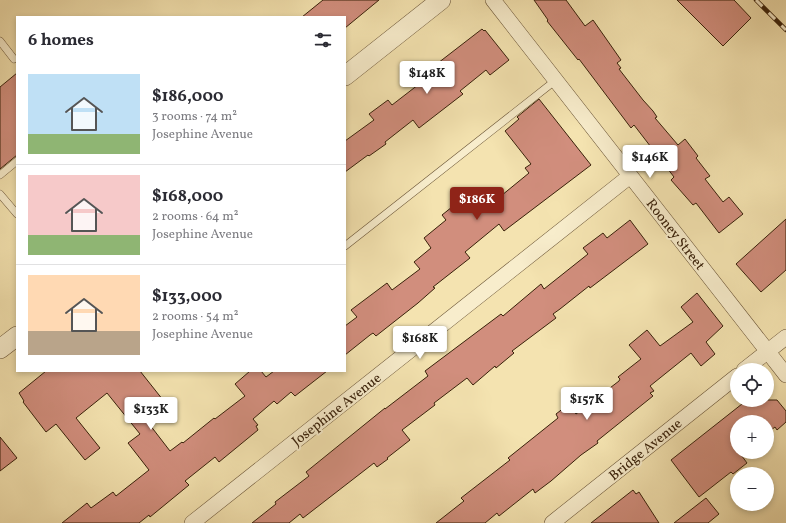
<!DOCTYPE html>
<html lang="en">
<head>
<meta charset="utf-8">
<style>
	body { margin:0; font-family:Vollkorn,serif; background:#f7f7f7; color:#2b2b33; height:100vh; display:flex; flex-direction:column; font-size:15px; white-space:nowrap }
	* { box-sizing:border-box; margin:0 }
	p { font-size:13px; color:#7c7c81 }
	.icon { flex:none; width:22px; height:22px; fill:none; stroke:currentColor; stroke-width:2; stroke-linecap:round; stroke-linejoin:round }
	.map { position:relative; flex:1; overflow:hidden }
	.side { position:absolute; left:16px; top:16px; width:330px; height:356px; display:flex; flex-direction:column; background:#fff; border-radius:0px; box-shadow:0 2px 6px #0003 }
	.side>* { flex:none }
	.buttons { position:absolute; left:730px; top:363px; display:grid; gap:8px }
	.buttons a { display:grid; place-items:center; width:44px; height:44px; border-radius:50%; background:#fff; box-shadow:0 2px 6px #0003; font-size:20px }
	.price { position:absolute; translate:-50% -34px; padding:0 9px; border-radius:4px; background:#fff; color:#222; font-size:13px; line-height:26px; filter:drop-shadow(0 1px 2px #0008) }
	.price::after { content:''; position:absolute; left:50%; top:24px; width:12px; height:9px; margin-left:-6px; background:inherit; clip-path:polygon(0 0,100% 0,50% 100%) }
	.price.active { background:#8f2418; color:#fff }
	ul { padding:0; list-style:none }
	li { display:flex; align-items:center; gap:12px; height:100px; padding:0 12px }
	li+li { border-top:1px solid #e1e1e2 }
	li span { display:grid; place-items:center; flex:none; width:112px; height:80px; border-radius:0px; color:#555 }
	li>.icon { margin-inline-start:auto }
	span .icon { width:48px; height:48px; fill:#fffc; stroke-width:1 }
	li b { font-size:17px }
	h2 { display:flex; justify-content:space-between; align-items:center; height:48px; padding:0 12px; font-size:17px }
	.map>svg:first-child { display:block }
</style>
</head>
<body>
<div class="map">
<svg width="786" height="523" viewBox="0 0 786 523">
	<rect width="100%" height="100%" fill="#f4e3b0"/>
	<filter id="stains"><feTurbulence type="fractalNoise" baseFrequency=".005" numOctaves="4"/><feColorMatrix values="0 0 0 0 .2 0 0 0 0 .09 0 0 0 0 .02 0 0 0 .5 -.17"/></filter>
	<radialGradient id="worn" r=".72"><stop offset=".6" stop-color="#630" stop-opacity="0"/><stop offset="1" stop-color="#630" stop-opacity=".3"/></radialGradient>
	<!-- building -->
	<g fill="#d18e7d" stroke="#39210a">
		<polygon points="323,0 379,0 345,28 345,17 302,17"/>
		<polygon points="534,0 566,0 585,26 593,20 621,60 617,63 621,68 619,69 643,100 653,111 657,117 655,118 678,145 685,139 698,156 696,158 710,176 705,179 723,202 729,197 743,214 719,233 696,203 693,205 671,180 674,177 634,125 631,128 579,59 578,60 547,21 548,20"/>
		<polygon points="677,0 734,0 751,18 723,46"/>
		<polygon points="482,29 484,31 485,30 509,60 490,75 486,70 460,91 463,94 419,128 413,120 385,142 386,144 369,156 368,155 345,172 345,141 374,120 369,114 388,100 392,105 423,81 419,76 437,62 438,63"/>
		<polygon points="17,73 17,155 0,169 0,87"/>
		<polygon points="539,99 591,165 504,231 499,224 465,252 470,258 433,287 435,288 418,303 376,336 373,333 370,335 345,355 345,326 357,317 351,310 387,283 392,290 420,269 414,262 431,248 424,238 446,220 442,215 462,199 473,213 494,197 496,200 529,173 525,168 531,164 505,131 519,119 517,117"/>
		<polygon points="786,219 786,270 761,292 736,264"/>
		<polygon points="630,220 648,244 590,288 589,286 560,309 553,314 556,318 512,351 514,353 496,368 495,366 473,385 467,378 434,403 435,405 402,430 410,440 387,458 388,459 377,467 374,463 303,518 300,514 289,523 252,523 276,504 275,502 309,476 306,472 385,408 385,409 428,376 425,371 501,314 503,316 541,284 544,289 588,254 583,248 603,233 607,238"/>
		<polygon points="697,293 723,326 706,342 715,354 701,366 691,353 650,386 654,391 650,393 653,396 597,441 598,443 581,455 551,481 535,493 533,489 499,516 497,513 485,523 436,523 464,501 461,498 510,460 508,458 558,418 556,414 569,404 576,414 619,381 620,379 618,377 641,359 629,345 647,330 660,346 693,322 681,307"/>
		<polygon points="46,371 140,371 163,400 143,416 170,451 182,442 183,443 214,418 215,419 245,396 235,384 250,371 261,371 266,377 274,371 327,371 295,396 291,392 277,404 274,401 253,419 258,425 256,426 258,430 219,462 215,457 185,481 189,485 150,517 149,515 139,523 62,523 87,503 91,508 113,492 116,496 149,470 128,443 140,434 107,393 76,418 100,448 85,460 56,424 46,432 23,402 24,401 19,393"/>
		<polygon points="747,400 777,400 786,411 786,422 777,430 775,427 767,433 767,422 737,422 737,452 739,452 747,463 733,474 731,472 699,497 671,460"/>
		<polygon points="0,437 17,458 0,471"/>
		<polygon points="633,490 636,494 639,492 659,523 591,523"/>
		<polygon points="706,498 719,514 708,523 674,523"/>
	</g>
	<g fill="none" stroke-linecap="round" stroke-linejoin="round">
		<defs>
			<g id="service">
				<polyline points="0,41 14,59"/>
				<polyline points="0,175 17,161"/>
				<polyline points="0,194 17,214"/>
				<polyline points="345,246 556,80"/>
			</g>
			<g id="minor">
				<polyline points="493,0 786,375"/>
				<polyline points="744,370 786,337"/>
				<polyline points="192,523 630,176"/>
				<polyline points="552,523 737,376"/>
			</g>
			<g id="tertiary">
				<polyline points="345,76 441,0"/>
				<polyline points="0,349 17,336"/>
			</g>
		</defs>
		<!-- service casing -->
		<use href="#service" stroke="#685234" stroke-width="8"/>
		<!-- minor casing -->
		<use href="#minor" stroke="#685234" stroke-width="16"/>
		<!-- tertiary casing -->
		<use href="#tertiary" stroke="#685234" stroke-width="20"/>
		<!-- service -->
		<use href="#service" stroke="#f8edcc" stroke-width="7"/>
		<!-- minor -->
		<use href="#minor" stroke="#f8edcc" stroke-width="15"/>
		<!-- tertiary -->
		<use href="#tertiary" stroke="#f8edcc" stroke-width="19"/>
		<defs>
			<polyline id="rail" points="756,0 786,30"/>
		</defs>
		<!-- rail casing -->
		<use href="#rail" stroke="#39210a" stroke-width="4.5"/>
		<!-- rail -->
		<use href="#rail" stroke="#f8edcc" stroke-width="3" stroke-dasharray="9" stroke-linecap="butt"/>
	</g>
	<g text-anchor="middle" stroke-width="4" stroke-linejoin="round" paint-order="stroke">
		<!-- street labels -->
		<g font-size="14" fill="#39210a" stroke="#f8edcc">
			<text transform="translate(676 234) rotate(52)" y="5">Rooney Street</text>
			<text transform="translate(336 409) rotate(-38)" y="5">Josephine Avenue</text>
			<text transform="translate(645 449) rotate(-39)" y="5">Bridge Avenue</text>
		</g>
	</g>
	<rect width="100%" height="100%" filter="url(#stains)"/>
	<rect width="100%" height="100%" fill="url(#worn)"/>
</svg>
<div class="buttons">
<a><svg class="icon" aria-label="locate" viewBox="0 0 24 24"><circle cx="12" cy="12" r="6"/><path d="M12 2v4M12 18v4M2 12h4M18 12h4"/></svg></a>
<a>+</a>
<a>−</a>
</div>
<b class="price" style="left:427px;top:95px">$148K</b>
<b class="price" style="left:650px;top:179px">$146K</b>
<b class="price active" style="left:477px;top:221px">$186K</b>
<b class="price" style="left:420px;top:360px">$168K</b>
<b class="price" style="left:587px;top:421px">$157K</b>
<b class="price" style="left:151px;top:431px">$133K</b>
<section class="side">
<h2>6 homes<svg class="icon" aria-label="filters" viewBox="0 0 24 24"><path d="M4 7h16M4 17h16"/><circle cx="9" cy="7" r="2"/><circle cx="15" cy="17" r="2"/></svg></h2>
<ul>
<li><span style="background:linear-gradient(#bfe0f5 75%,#8fb573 0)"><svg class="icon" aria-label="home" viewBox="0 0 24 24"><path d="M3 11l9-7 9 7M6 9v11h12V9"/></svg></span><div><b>$186,000</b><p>3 rooms · 74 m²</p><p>Josephine Avenue</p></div></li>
<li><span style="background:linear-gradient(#f6c9c9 75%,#8fb573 0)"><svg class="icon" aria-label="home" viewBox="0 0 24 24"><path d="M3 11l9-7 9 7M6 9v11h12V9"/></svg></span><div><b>$168,000</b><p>2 rooms · 64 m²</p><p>Josephine Avenue</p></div></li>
<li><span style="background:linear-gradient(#ffd9b3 70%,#b9a48a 0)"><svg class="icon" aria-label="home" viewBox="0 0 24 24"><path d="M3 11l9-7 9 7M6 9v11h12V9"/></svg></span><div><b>$133,000</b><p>2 rooms · 54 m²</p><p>Josephine Avenue</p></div></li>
</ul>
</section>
</div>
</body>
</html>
